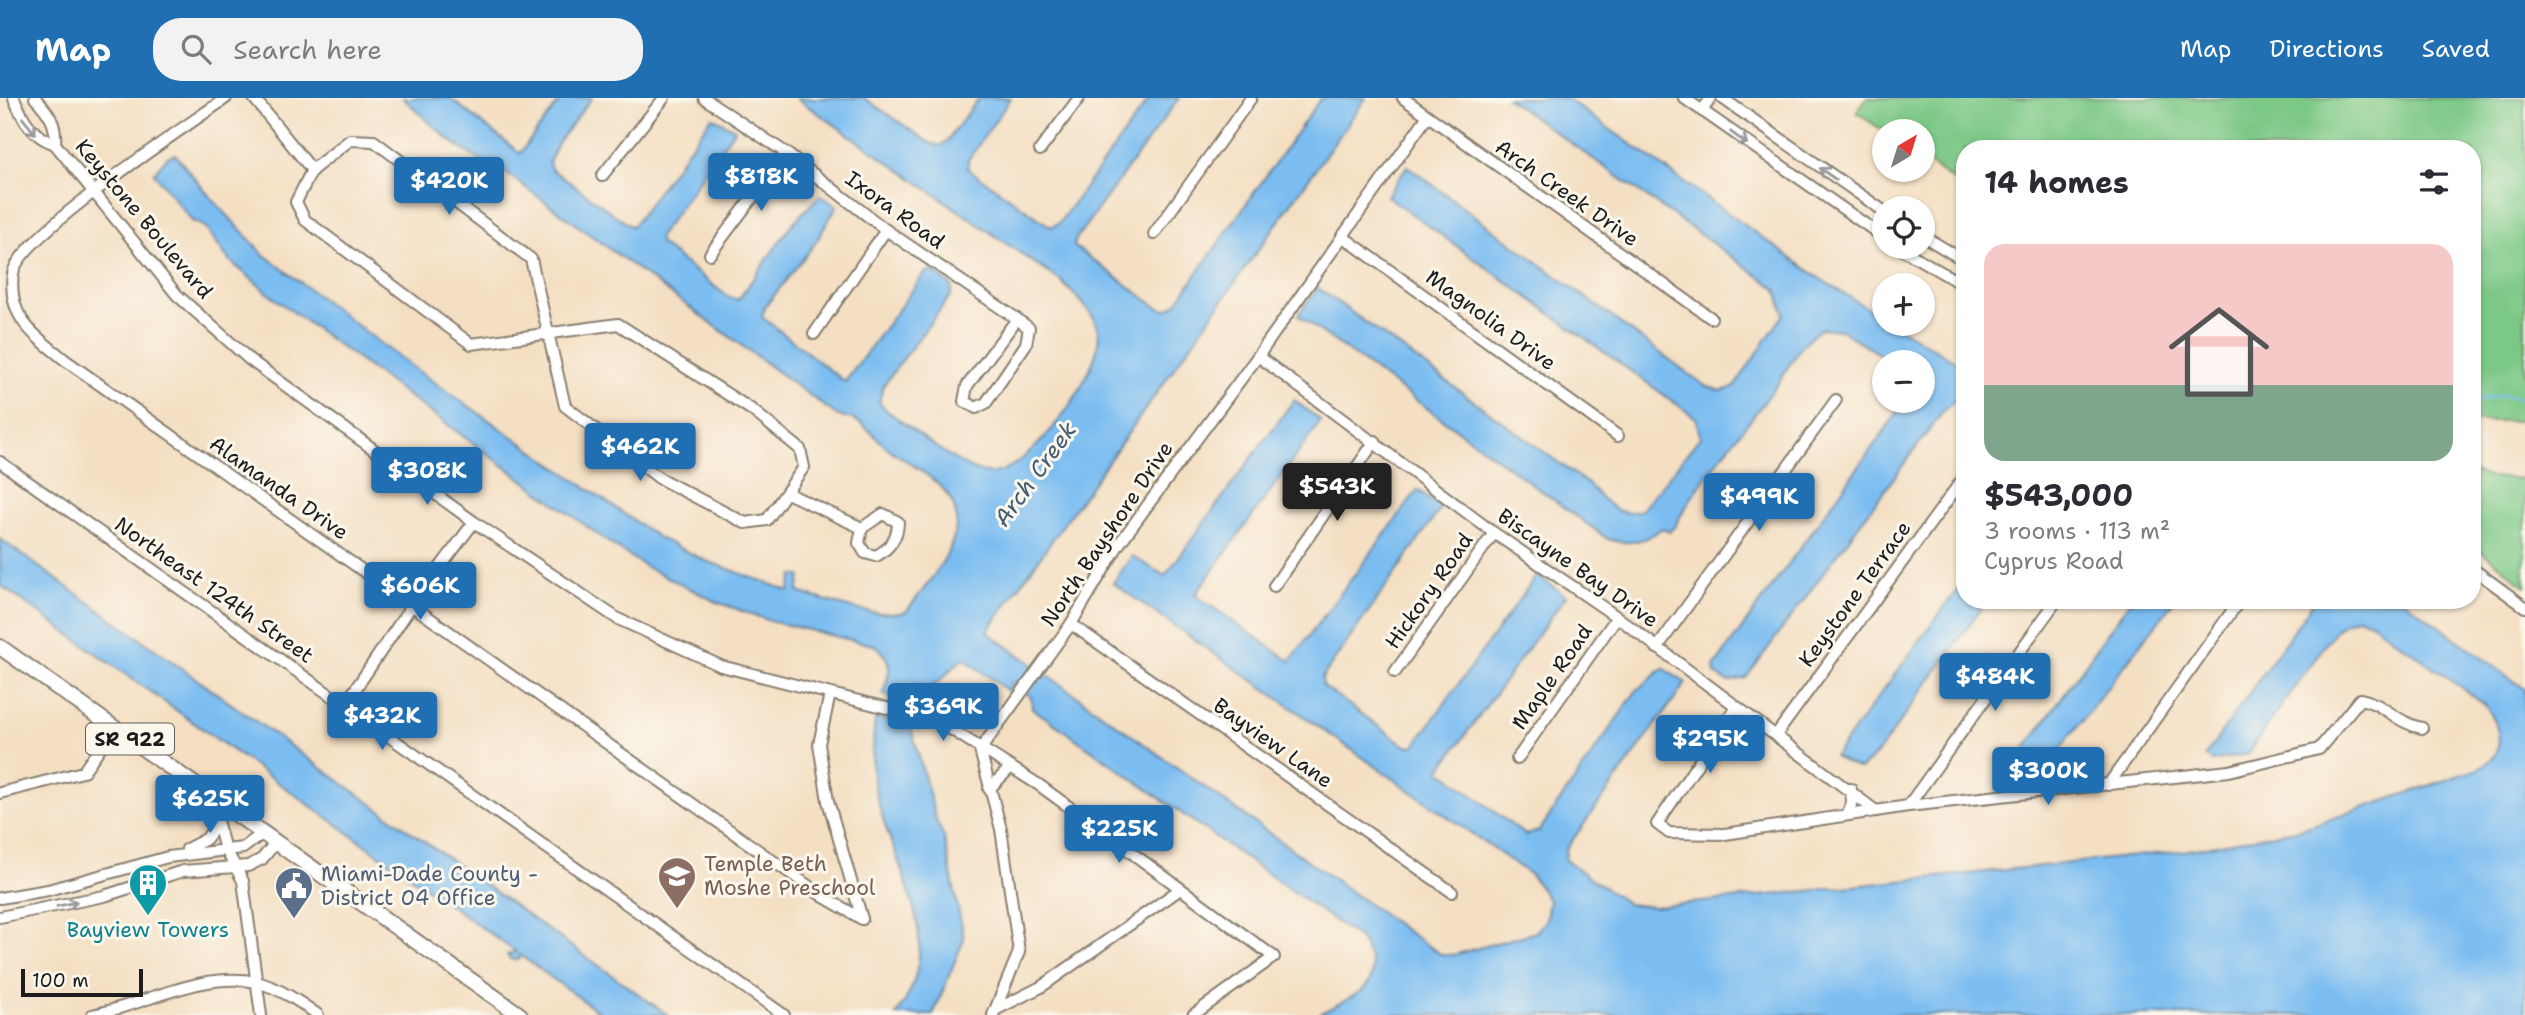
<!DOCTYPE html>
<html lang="en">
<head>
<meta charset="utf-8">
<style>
	body { margin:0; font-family:"Shantell Sans",sans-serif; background:#f2f2f3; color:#2b2b33; height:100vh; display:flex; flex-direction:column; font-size:26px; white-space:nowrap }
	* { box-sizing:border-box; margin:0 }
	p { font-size:23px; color:#7c7c81 }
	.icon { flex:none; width:38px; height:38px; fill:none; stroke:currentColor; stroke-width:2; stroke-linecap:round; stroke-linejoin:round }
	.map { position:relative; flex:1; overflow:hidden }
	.drawer { position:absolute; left:1956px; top:42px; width:525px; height:469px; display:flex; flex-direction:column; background:#fff; border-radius:28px; box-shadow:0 2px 5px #0004 }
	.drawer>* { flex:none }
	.needle { width:46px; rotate:38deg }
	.controls { position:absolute; left:1872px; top:21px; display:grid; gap:14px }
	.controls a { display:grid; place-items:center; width:63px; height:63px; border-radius:50%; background:#fff; box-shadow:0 2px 5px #0004; font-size:35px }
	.scale { position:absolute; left:21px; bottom:18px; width:122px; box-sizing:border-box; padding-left:7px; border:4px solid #1c1c1c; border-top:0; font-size:19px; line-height:24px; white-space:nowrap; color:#1c1c1c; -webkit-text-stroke:5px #fbf7ec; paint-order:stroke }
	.price { position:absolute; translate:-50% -60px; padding:0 16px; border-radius:7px; background:#1f6fb2; color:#fff; font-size:23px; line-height:46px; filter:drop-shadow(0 2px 4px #0008) }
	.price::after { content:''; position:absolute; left:50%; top:42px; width:21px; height:16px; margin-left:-10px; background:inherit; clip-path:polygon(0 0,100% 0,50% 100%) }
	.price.active { background:#222; color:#fff }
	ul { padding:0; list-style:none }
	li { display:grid; align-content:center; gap:14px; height:371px; padding:0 28px }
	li+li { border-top:2px solid #e1e1e2 }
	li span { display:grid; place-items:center; height:217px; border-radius:21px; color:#555 }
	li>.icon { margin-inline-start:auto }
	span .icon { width:126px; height:126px; fill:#fffc; stroke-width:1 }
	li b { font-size:30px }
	h2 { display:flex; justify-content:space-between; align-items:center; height:84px; padding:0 28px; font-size:30px }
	header { display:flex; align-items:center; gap:42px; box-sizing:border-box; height:98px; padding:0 35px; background:#1f6fb2; color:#fff }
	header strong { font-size:33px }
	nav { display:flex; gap:38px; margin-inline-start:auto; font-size:24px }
	.search { width:490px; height:63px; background:#f2f2f3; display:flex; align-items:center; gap:18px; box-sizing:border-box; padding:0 24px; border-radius:28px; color:#7c7c81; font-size:26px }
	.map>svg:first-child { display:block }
</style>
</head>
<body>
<header>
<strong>Map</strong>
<div class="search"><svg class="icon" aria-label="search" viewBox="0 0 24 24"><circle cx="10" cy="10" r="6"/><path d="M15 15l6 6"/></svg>Search here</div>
<nav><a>Map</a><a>Directions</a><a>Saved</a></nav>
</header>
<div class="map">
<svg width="2525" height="917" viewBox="0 0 2525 917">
	<rect width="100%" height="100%" fill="#fbf7ec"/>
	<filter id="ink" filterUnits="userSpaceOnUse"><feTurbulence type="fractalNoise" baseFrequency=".0143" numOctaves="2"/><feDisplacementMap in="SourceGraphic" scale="14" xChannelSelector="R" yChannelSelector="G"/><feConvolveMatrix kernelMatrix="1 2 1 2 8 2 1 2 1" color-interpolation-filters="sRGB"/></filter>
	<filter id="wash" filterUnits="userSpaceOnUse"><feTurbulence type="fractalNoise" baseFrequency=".00686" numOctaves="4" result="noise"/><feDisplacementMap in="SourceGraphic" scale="28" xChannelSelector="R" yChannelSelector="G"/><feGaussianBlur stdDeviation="1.57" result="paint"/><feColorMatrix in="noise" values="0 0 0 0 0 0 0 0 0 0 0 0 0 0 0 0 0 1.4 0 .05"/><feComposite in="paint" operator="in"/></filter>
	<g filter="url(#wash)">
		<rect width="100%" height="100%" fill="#f4dfc3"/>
		<!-- green -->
		<g fill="#7cc886" stroke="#4c7251" stroke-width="2">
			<polygon points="1867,0 2525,0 2525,323 2473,323 2473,51 1965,51 1965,91 1923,61 1923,33 1885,34 1856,14"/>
			<polygon points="2473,374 2489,379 2525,381 2525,488 2473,446"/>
		</g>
		<!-- water -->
		<g fill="#7cbdf1" stroke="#4c6c86" stroke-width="2">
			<path d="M403 0H450L520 55 562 0H592L559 43 549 64 551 71 632 129 712 19 735 31 659 139V145L727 198 738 202 793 125 820 97 837 108 816 144 765 209 762 219 845 284 925 175 932 172 952 188 951 197 883 288 879 304 887 313C909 328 962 373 987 375 1028 380 1107 269 1098 231 1094 214 1074 197 1062 184L796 0H864L930 45 940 48 948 42 979 0H1011L968 62V71L1051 129 1059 125 1150 0H1179L1076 141 1074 148 1157 209 1165 212 1175 207 1321 0H1366L987 534 1402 830 1442 857H1453L1536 834 1546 822 1549 803 1531 777 1113 485 1132 458 1165 478 1294 302 1321 323 1195 497 1290 563 1418 392 1441 410 1322 580 1323 588 1406 648H1414L1537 477 1566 498 1440 672 1525 737 1539 733 1637 592 1663 570 1686 585 1566 751 1565 762 1628 806 1654 809 2183 753 2301 731 2478 671C2507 656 2502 630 2485 607L2372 525 2359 519 2346 524 2335 533 2247 656 2212 663 2205 658 2315 502H2403L2525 591V917H1317C1354 896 1394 890 1359 840L1032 610 1031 599 1012 585 1009 594 963 560C941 580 914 619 883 595 890 575 894 564 877 548L770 523 717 504 646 469 608 444 274 200 229 162 205 129 192 123 154 75 167 59 175 56 205 93 263 156 408 266 659 440 704 462 789 493 793 477 801 478 798 494C830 503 873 521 906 514 930 481 982 429 941 389 928 375 909 365 893 354 872 340 866 320 838 318L499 70C460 57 433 27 403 0Z"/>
			<path d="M1507 0H1566L1822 182 1885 221V226H1893L1965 269V305L1955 303 1944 312 1746 580 1728 584 1715 576 1714 569 1906 303H1923V264H1892L1841 232 1822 230C1799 245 1791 267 1776 288 1743 334 1701 378 1675 428L1669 434 1662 430C1647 443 1627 448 1608 441L1298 217 1318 190 1588 386C1604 402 1617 422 1642 412L1700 339 1696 320 1387 98 1407 68 1704 287 1721 293 1734 289 1784 216 1777 191Z"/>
			<polygon points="0,441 668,917 603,917 520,857 519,862 510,861 507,857 516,854 0,487"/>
			<polygon points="1965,481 1965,502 1987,502 1877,656 1860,671 1834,659"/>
			<polygon points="2131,502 2175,502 2034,685 1996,692"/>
			<path d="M875 620 910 626 937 725 944 739 964 841 933 917H896C954 839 887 765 874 684 870 664 874 641 875 620Z"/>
		</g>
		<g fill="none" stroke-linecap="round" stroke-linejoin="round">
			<!-- stream -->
			<polyline stroke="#7cbdf1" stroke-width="2.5" points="2473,303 2502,297 2525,301"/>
			<!-- river -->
			<polyline stroke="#7cbdf1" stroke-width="14" points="896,641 906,586"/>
		</g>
	</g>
	<g filter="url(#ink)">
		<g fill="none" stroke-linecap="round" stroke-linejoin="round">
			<defs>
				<g id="minor">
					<path d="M14 0C23 22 32 38 55 46L177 197 250 262 474 424 618 521 721 568 938 623 1039 687 1274 859 1193 917"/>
					<path d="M35 0C49 15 57 26 55 46"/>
					<path d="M226 0C189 27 17 138 13 176 7 221 35 237 65 262L824 799 862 821"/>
					<polyline points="254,0 312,72"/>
					<polyline points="704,0 786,55 886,132 1017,221 1029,230 1026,246 986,305 976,310 964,303 967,288 1017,221"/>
					<polyline points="1403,0 1711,220"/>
					<polyline points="1684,0 1885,140"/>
					<polyline points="1722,0 1885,114"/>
					<polyline points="1702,13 1711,0"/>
					<polyline points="1040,52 1079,0"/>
					<polyline points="312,72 350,42 374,43 531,161 565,308 659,380 745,425 767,422 804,369 800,351 752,312 618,226 471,246 305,122 296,104 312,72"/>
					<polyline points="602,78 664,0"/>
					<polyline points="1154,136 1251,0"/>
					<polyline points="1342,138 1618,338"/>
					<polyline points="1923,138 1965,163"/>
					<polyline points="1898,149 1965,188"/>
					<polyline points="710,156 786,55"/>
					<polyline points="814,236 886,132"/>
					<polyline points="1258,258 1494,435 1617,519 1876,713"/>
					<polyline points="0,364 784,917"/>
					<path d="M787 395 862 430 859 445 865 455 876 458C889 451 898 439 898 424L883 416 862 430"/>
					<polyline points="2473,471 2525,509"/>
					<polyline points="1274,488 1375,343"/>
					<polyline points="1071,526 1452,794"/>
					<polyline points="1657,550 1836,302"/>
					<polyline points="1395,574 1494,435"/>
					<polyline points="830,596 819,646 828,703 862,821"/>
					<polyline points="344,608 412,507 474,424"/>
					<path d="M1736 609 1657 726 1669 735 1725 736 1908 708 2229 673 2319 651 2360 601C2384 605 2398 626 2422 630"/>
					<polyline points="1776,637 1965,378"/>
					<polyline points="1517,661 1617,519"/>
					<polyline points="2108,687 2240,502"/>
					<polyline points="989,691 1010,670"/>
					<polyline points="0,695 83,674 114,630"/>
					<polyline points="210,697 224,748 243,783 261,917"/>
					<polyline points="1908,708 2057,502"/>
					<polyline points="1847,717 1852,705 1851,691"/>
					<polyline points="187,751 206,741 217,727"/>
					<polyline points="0,800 48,792 168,759 243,750 263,735"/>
					<polyline points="0,819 104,798 183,773 248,768 262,761 276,744"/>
					<polyline points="997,911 1041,889 1179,792"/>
					<path d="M92 917C144 907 201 873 256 884 278 889 300 904 318 917"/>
					<polyline points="993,917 1019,854 1001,731 980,652 1071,526 1119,446 1258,258 1427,19"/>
				</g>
				<polyline id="major" points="0,549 520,917"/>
			</defs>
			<!-- minor casing -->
			<use href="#minor" stroke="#887e70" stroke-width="14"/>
			<!-- major casing -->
			<use href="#major" stroke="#887e70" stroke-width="18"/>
			<!-- minor -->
			<use href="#minor" stroke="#fff" stroke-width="10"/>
			<!-- major -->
			<use href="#major" stroke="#fff" stroke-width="14"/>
		</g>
		<!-- one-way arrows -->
		<defs><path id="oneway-shaft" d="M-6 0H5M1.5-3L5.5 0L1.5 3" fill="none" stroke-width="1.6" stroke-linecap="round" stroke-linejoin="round" transform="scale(1.75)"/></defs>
		<g stroke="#999">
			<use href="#oneway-shaft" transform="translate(29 28) rotate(51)"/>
			<use href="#oneway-shaft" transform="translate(1739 40) rotate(36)"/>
			<use href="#oneway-shaft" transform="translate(1828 76) rotate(-145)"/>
			<use href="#oneway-shaft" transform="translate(67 806) rotate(-13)"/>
		</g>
	</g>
	<!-- icons -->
	<defs>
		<symbol id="school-pin" viewBox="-11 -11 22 30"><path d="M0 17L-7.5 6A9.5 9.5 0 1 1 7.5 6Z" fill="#8d6e63" stroke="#fbf7ec"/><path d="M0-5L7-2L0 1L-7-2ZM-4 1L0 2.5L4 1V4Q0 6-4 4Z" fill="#fff"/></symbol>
		<symbol id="building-pin" viewBox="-11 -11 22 30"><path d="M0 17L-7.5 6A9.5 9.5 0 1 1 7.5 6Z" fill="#0f9aa8" stroke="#fbf7ec"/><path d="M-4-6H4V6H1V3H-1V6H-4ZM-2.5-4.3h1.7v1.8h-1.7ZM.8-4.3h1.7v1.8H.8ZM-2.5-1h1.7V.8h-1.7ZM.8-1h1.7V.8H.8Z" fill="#fff"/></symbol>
		<symbol id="civic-pin" viewBox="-11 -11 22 30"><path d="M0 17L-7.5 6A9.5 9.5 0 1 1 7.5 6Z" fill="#5c6f8a" stroke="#fbf7ec"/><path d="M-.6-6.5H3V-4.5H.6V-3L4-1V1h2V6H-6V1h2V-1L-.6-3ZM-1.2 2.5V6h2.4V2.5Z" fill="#fff"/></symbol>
	</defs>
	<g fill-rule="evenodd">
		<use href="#school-pin" x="655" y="756" width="44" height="60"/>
		<use href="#building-pin" x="126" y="763" width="44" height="60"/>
		<use href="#civic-pin" x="272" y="766" width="44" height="60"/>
	</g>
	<g text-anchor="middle" stroke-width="6" stroke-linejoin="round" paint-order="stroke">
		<!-- shield labels -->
		<rect fill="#fbf7ec" stroke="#5f5e5a" stroke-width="2" x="86" y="625.5" width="88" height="31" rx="5"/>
		<g font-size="19" font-weight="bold" fill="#1c1c1c">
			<text x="130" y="648">SR 922</text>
		</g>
		<!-- street labels -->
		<g font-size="21" fill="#1c1c1c" stroke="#fbf7ec">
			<text transform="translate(1567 95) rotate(35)" y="7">Arch Creek Drive</text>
			<text transform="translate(895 112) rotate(36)" y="7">Ixora Road</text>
			<text transform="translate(144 121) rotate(50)" y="7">Keystone Boulevard</text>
			<text transform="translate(1491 222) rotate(36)" y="7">Magnolia Drive</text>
			<text transform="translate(279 390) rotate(35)" y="7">Alamanda Drive</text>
			<text transform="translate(1107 436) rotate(-56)" y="7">North Bayshore Drive</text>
			<text transform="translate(1578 470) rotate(35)" y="7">Biscayne Bay Drive</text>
			<text transform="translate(214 492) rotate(35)" y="7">Northeast 124th Street</text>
			<text transform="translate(1429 493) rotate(-55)" y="7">Hickory Road</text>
			<text transform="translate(1855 496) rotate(-54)" y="7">Keystone Terrace</text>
			<text transform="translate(1552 579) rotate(-55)" y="7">Maple Road</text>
			<text transform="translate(1273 645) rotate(35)" y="7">Bayview Lane</text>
		</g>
		<!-- education labels -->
		<g font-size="21" fill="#785e54" stroke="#fbf7ec" text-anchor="start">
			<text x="704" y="773">Temple Beth<tspan x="704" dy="24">Moshe Preschool</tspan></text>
		</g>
		<!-- service labels -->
		<g font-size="21" fill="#4e5e75" stroke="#fbf7ec" text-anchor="start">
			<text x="321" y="783">Miami-Dade County -<tspan x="321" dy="24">District 04 Office</tspan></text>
		</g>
		<!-- culture labels -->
		<g font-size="21" fill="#0d838f" stroke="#fbf7ec">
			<text x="148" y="839">Bayview Towers</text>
		</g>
		<!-- water labels -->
		<g font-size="23" font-style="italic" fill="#425c71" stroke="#fbf7ec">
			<text transform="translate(1035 376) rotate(-54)" y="8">Arch Creek</text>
		</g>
	</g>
</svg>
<div class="controls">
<a><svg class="needle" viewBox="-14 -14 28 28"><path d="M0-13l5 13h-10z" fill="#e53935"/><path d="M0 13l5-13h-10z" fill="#7c7c81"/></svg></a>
<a><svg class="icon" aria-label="locate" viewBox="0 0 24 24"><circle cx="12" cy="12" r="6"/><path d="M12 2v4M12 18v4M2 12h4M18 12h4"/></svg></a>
<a>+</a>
<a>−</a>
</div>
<div class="scale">100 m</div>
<b class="price" style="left:761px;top:115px">$818K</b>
<b class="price" style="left:449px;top:119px">$420K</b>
<b class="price" style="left:640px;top:385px">$462K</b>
<b class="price" style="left:427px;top:409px">$308K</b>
<b class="price active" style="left:1337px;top:425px">$543K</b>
<b class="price" style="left:1759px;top:435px">$499K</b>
<b class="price" style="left:420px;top:524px">$606K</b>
<b class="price" style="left:1995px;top:615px">$484K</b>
<b class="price" style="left:943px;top:645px">$369K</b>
<b class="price" style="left:382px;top:654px">$432K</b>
<b class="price" style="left:1710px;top:677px">$295K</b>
<b class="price" style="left:2048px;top:709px">$300K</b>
<b class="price" style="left:210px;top:737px">$625K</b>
<b class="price" style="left:1119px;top:767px">$225K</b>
<section class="drawer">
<h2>14 homes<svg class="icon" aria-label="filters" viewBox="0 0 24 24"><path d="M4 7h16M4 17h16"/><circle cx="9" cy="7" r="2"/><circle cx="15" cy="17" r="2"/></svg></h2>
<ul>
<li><span style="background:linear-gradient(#f6c9c9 65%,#7fa58c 0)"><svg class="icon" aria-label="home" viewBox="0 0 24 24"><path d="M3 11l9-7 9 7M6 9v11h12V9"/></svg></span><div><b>$543,000</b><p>3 rooms · 113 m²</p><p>Cyprus Road</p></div></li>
</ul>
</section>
</div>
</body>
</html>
